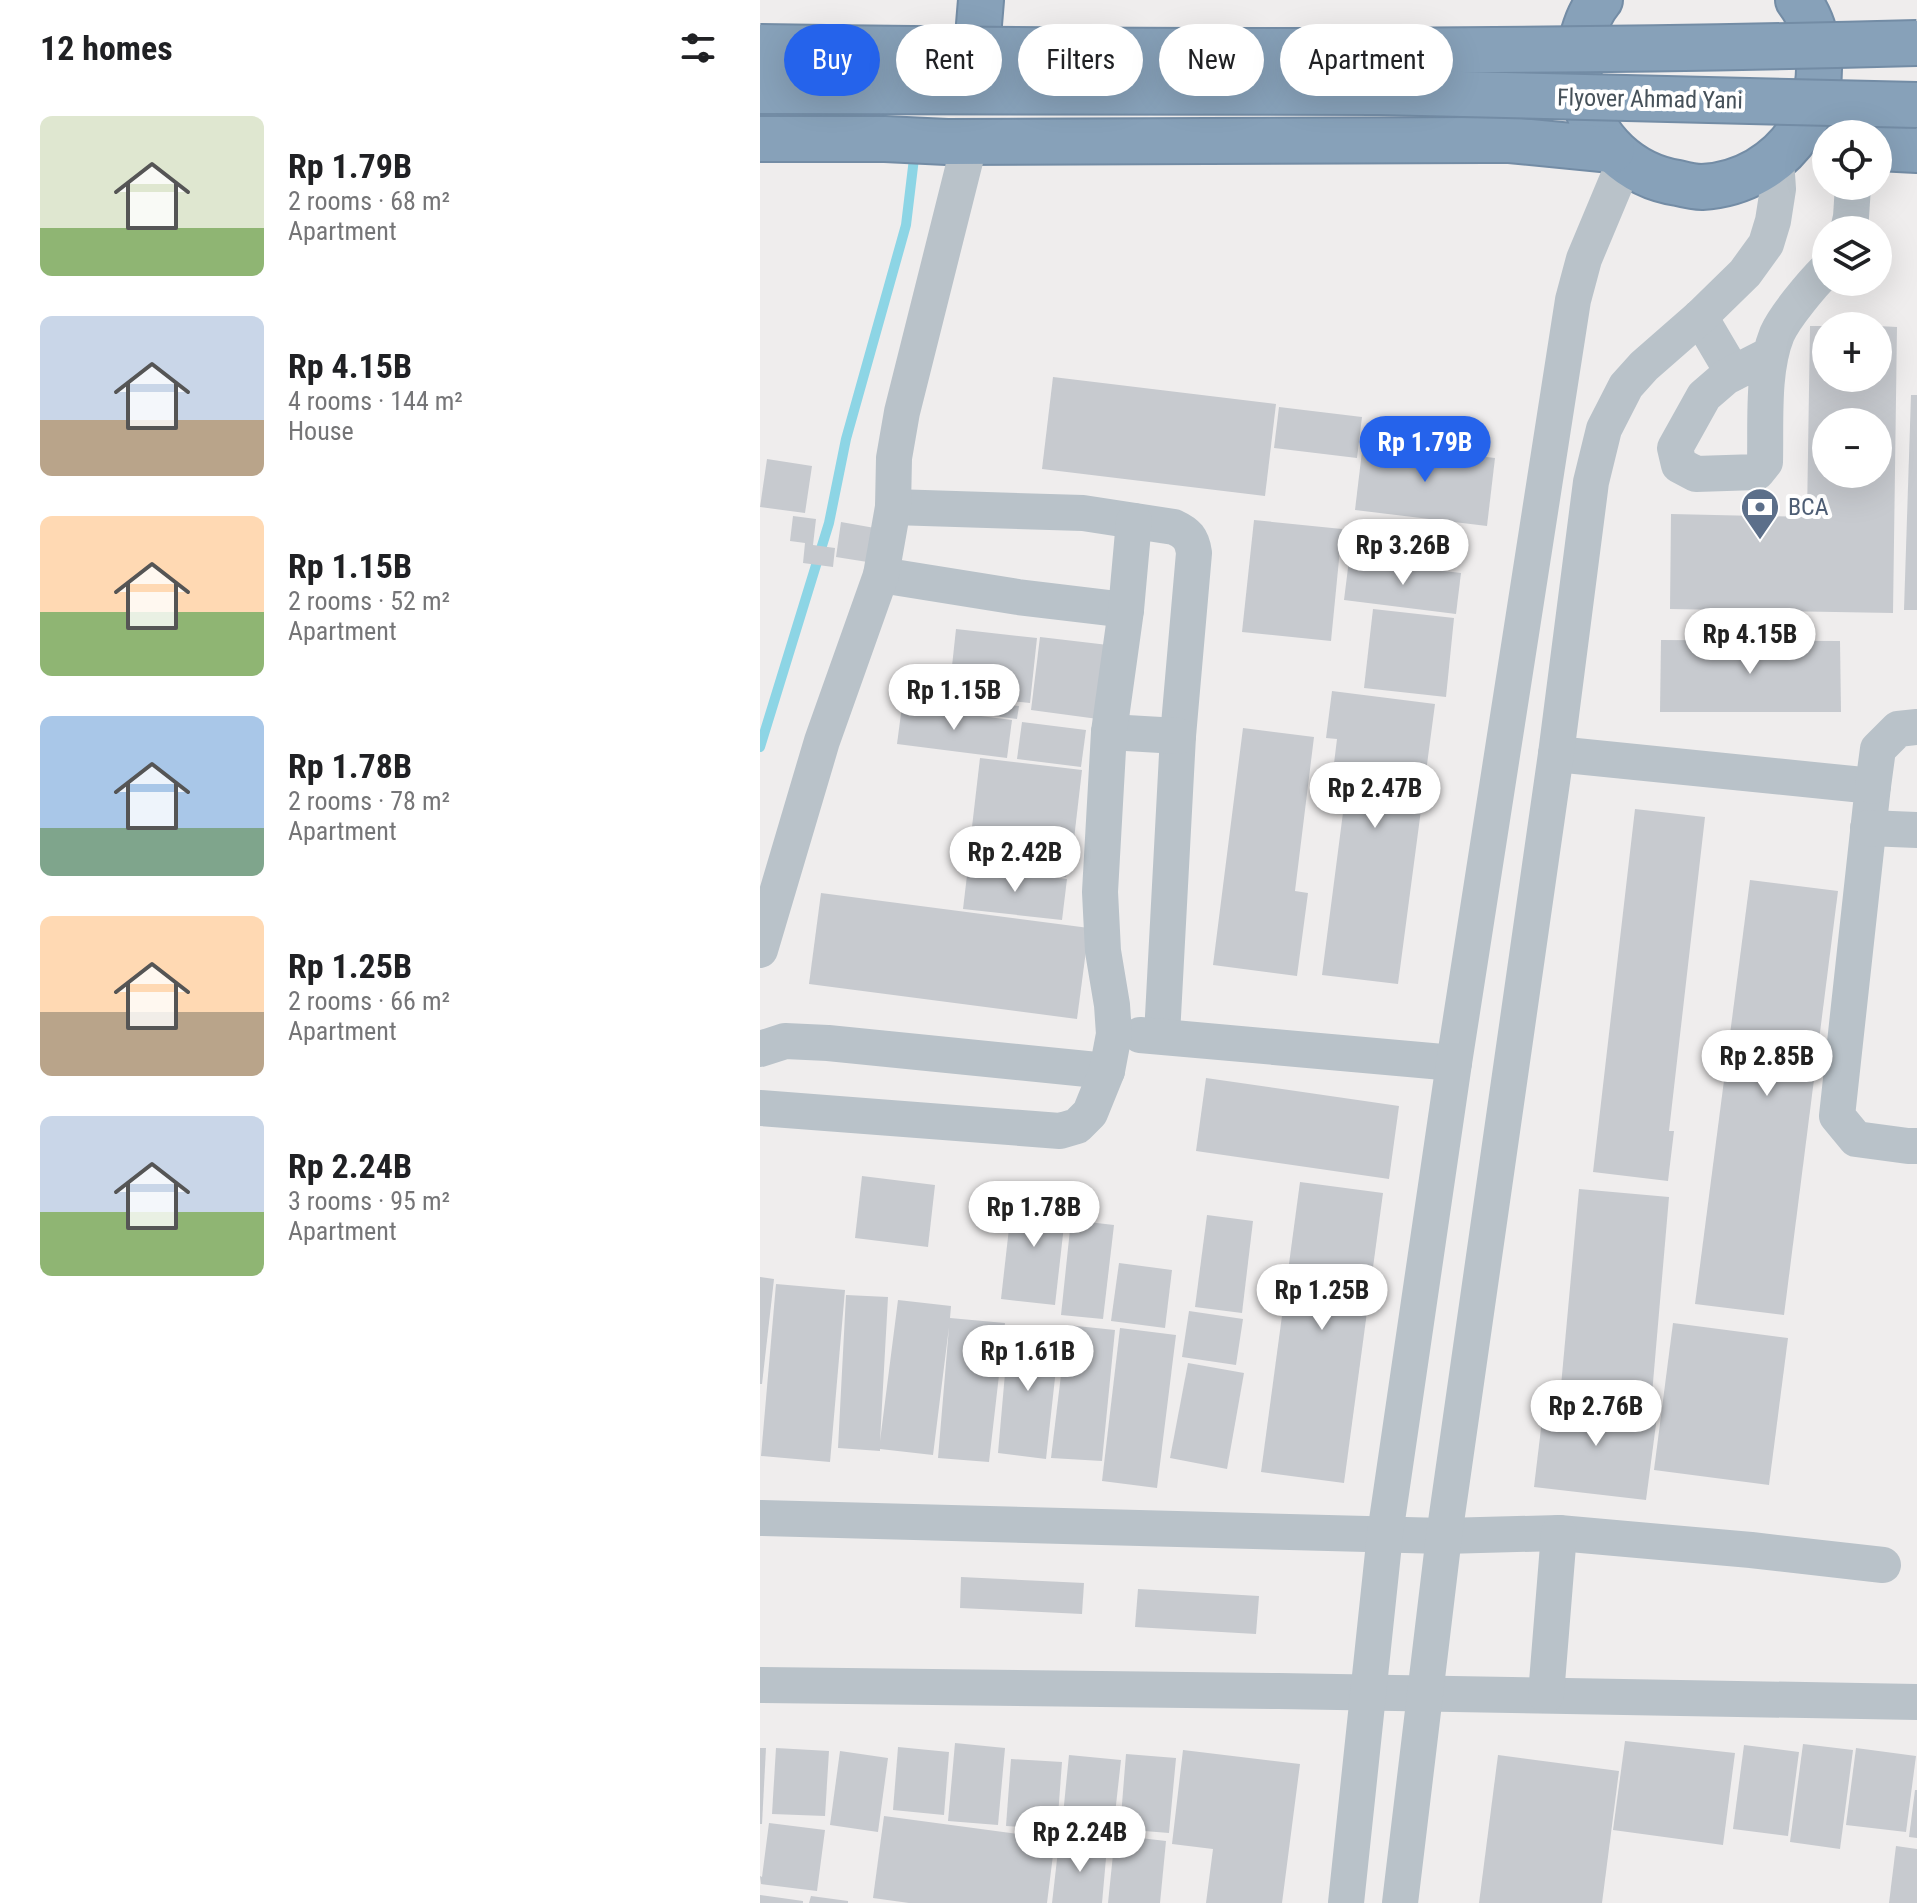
<!DOCTYPE html>
<html lang="en">
<head>
<meta charset="utf-8">
<style>
	body { margin:0; font-family:"Roboto Condensed",sans-serif; background:#f2f2f2; color:#202124; height:100vh; display:flex; flex-direction:column; font-size:30px; white-space:nowrap }
	* { box-sizing:border-box; margin:0 }
	p { font-size:26px; color:#757577 }
	.icon { flex:none; width:44px; height:44px; fill:none; stroke:currentColor; stroke-width:2; stroke-linecap:round; stroke-linejoin:round }
	.map { position:relative; flex:1; overflow:hidden }
	.details { display:flex; flex-direction:column; background:#fff; width:760px }
	.details>* { flex:none }
	.banner { position:absolute; left:24px; top:24px; width:760px; height:72px; display:flex; gap:16px }
	.tools { position:absolute; left:1052px; top:120px; display:grid; gap:16px }
	.tools a { display:grid; place-items:center; width:80px; height:80px; border-radius:50%; background:#fff; box-shadow:0 8px 32px #0002; font-size:40px }
	.price { position:absolute; translate:-50% -68px; padding:0 18px; border-radius:28px; background:#fff; color:#222; font-size:26px; line-height:52px; filter:drop-shadow(0 2px 4px #0008) }
	.price::after { content:''; position:absolute; left:50%; top:48px; width:24px; height:18px; margin-left:-12px; background:inherit; clip-path:polygon(0 0,100% 0,50% 100%) }
	.price.on { background:#2563eb; color:#fff }
	ul { padding:0; list-style:none }
	li { display:flex; align-items:center; gap:24px; height:200px; padding:0 40px }
	li span { display:grid; place-items:center; flex:none; width:224px; height:160px; border-radius:12px; color:#555 }
	li>.icon { margin-inline-start:auto }
	span .icon { width:96px; height:96px; fill:#fffc; stroke-width:1 }
	li b { font-size:34px }
	h2 { display:flex; justify-content:space-between; align-items:center; height:96px; padding:0 40px; font-size:34px }
	.chip { padding:0 28px; border-radius:36px; background:#fff; box-shadow:0 8px 32px #0002; font-size:28px; line-height:72px }
	.chip.on { background:#2563eb; color:#fff }
	main { display:flex; flex:1; min-height:0 }
	.map>svg:first-child { display:block }
</style>
</head>
<body>
<main>
<section class="details">
<h2>12 homes<svg class="icon" aria-label="filters" viewBox="0 0 24 24"><path d="M4 7h16M4 17h16"/><circle cx="9" cy="7" r="2"/><circle cx="15" cy="17" r="2"/></svg></h2>
<ul>
<li><span style="background:linear-gradient(#dfe7d0 70%,#8fb573 0)"><svg class="icon" aria-label="home" viewBox="0 0 24 24"><path d="M3 11l9-7 9 7M6 9v11h12V9"/></svg></span><div><b>Rp 1.79B</b><p>2 rooms · 68 m²</p><p>Apartment</p></div></li>
<li><span style="background:linear-gradient(#c9d6e8 65%,#b9a48a 0)"><svg class="icon" aria-label="home" viewBox="0 0 24 24"><path d="M3 11l9-7 9 7M6 9v11h12V9"/></svg></span><div><b>Rp 4.15B</b><p>4 rooms · 144 m²</p><p>House</p></div></li>
<li><span style="background:linear-gradient(#ffd9b3 60%,#8fb573 0)"><svg class="icon" aria-label="home" viewBox="0 0 24 24"><path d="M3 11l9-7 9 7M6 9v11h12V9"/></svg></span><div><b>Rp 1.15B</b><p>2 rooms · 52 m²</p><p>Apartment</p></div></li>
<li><span style="background:linear-gradient(#a9c7e8 70%,#7fa58c 0)"><svg class="icon" aria-label="home" viewBox="0 0 24 24"><path d="M3 11l9-7 9 7M6 9v11h12V9"/></svg></span><div><b>Rp 1.78B</b><p>2 rooms · 78 m²</p><p>Apartment</p></div></li>
<li><span style="background:linear-gradient(#ffd9b3 60%,#b9a48a 0)"><svg class="icon" aria-label="home" viewBox="0 0 24 24"><path d="M3 11l9-7 9 7M6 9v11h12V9"/></svg></span><div><b>Rp 1.25B</b><p>2 rooms · 66 m²</p><p>Apartment</p></div></li>
<li><span style="background:linear-gradient(#c9d6e8 60%,#8fb573 0)"><svg class="icon" aria-label="home" viewBox="0 0 24 24"><path d="M3 11l9-7 9 7M6 9v11h12V9"/></svg></span><div><b>Rp 2.24B</b><p>3 rooms · 95 m²</p><p>Apartment</p></div></li>
</ul>
</section>
<div class="map">
<svg width="1157" height="1903" viewBox="0 0 1157 1903">
	<rect width="100%" height="100%" fill="#efeded"/>
	<g fill="none" stroke-linecap="round" stroke-linejoin="round">
		<!-- stream -->
		<polyline stroke="#8dd5e5" stroke-width="10" points="0,747 69,523 86,439 146,225 155,150"/>
	</g>
	<!-- building -->
	<g fill="#c7cacf" fill-rule="evenodd">
		<path d="M1050 326H1066V378H1118V326L1137 327 1133 613 910 609 911 514 1047 517ZM1066 422H1118V474H1066Z"/>
		<polygon points="293,377 516,404 505,496 282,469"/>
		<polygon points="1151,395 1157,395 1157,610 1144,610"/>
		<polygon points="519,407 602,417 597,458 514,448"/>
		<polygon points="603,443 735,458 727,526 595,510"/>
		<polygon points="7,459 52,466 45,513 0,507"/>
		<polygon points="33,516 56,519 53,545 75,548 73,567 43,563 45,543 30,541"/>
		<polygon points="494,520 582,529 571,641 482,632"/>
		<polygon points="81,522 126,530 120,564 76,557"/>
		<polygon points="600,536 656,542 654,565 598,559"/>
		<polygon points="589,560 701,573 696,614 584,600"/>
		<polygon points="613,609 694,618 686,697 604,688"/>
		<polygon points="196,629 277,638 270,703 189,694"/>
		<polygon points="280,637 348,645 338,719 271,710"/>
		<polygon points="901,640 1080,641 1081,712 900,712"/>
		<polygon points="572,691 675,704 638,984 562,975 584,805 569,804 577,739 566,738"/>
		<polygon points="226,702 259,706 257,719 225,715"/>
		<polygon points="142,706 252,720 247,758 137,744"/>
		<polygon points="262,722 326,730 321,767 257,759"/>
		<polygon points="483,728 554,737 535,891 548,893 537,976 453,965"/>
		<polygon points="220,758 322,770 314,839 212,827"/>
		<polygon points="875,809 945,817 909,1131 914,1131 908,1181 833,1172"/>
		<polygon points="219,832 311,845 306,877 215,865"/>
		<polygon points="208,867 307,879 302,920 203,909"/>
		<polygon points="990,880 1078,891 1024,1315 935,1304"/>
		<polygon points="61,893 329,928 317,1019 49,984"/>
		<polygon points="446,1078 639,1106 629,1179 436,1151"/>
		<polygon points="102,1176 175,1185 168,1247 95,1238"/>
		<polygon points="540,1182 623,1193 584,1483 501,1472"/>
		<polygon points="819,1189 909,1197 892,1394 801,1386"/>
		<polygon points="253,1193 307,1199 295,1305 241,1299"/>
		<polygon points="447,1215 493,1221 482,1313 435,1307"/>
		<polygon points="311,1220 354,1225 343,1319 301,1315"/>
		<polygon points="359,1263 412,1270 405,1328 351,1321"/>
		<polygon points="0,1277 14,1279 2,1384 0,1384"/>
		<polygon points="16,1284 85,1290 70,1462 1,1456"/>
		<polygon points="86,1295 128,1297 120,1441 138,1300 191,1306 190,1318 245,1323 229,1462 178,1458 189,1327 173,1455 120,1449 120,1451 78,1448"/>
		<polygon points="429,1311 483,1319 476,1365 422,1357"/>
		<polygon points="913,1323 1028,1338 1009,1485 894,1470"/>
		<polygon points="307,1325 355,1330 342,1461 291,1458"/>
		<polygon points="249,1328 300,1333 286,1459 238,1453"/>
		<polygon points="360,1328 416,1335 397,1488 342,1481"/>
		<polygon points="428,1363 484,1373 467,1469 410,1458"/>
		<polygon points="785,1395 898,1409 886,1500 774,1487"/>
		<polygon points="201,1577 324,1583 322,1614 200,1608"/>
		<polygon points="378,1589 499,1596 496,1634 375,1627"/>
		<polygon points="865,1741 975,1753 963,1845 853,1830"/>
		<polygon points="195,1743 245,1748 238,1825 188,1821"/>
		<polygon points="1043,1744 1093,1750 1080,1849 1030,1842"/>
		<polygon points="984,1745 1039,1752 1028,1836 973,1829"/>
		<polygon points="138,1747 189,1752 184,1815 133,1810"/>
		<polygon points="0,1748 6,1748 2,1824 0,1824"/>
		<polygon points="16,1748 69,1751 65,1816 12,1814"/>
		<polygon points="1096,1748 1156,1756 1146,1832 1086,1825"/>
		<polygon points="423,1750 540,1764 522,1903 446,1903 453,1849 412,1844"/>
		<polygon points="80,1751 128,1758 118,1832 70,1825"/>
		<polygon points="366,1754 416,1758 409,1833 360,1829"/>
		<polygon points="309,1755 361,1760 352,1841 301,1835"/>
		<polygon points="738,1755 859,1771 842,1903 719,1903"/>
		<polygon points="251,1759 302,1762 297,1829 246,1826"/>
		<polygon points="1155,1790 1157,1790 1157,1838 1149,1837"/>
		<polygon points="124,1816 295,1839 287,1903 149,1903 113,1898"/>
		<polygon points="9,1823 65,1830 57,1891 1,1884 0,1876 2,1877"/>
		<polygon points="355,1835 406,1841 400,1903 348,1903"/>
		<polygon points="299,1842 347,1847 342,1903 292,1903"/>
		<polygon points="1136,1846 1157,1849 1157,1903 1129,1903"/>
		<polygon points="0,1895 43,1901 43,1903 0,1903"/>
		<polygon points="51,1896 88,1901 88,1903 49,1903"/>
	</g>
	<g fill="none" stroke-linecap="round" stroke-linejoin="round">
		<defs>
			<g id="highway">
				<path d="M840 0C825 18 819 46 818 69 818 77 821 85 823 93 832 140 871 176 918 183 926 185 935 187 942 187 982 185 1018 164 1039 132 1051 113 1059 91 1059 69 1058 43 1054 21 1038 0"/>
				<polyline points="214,85 221,0"/>
				<polyline points="0,139 125,139 187,142 726,140 750,140 852,150"/>
				<polyline points="1118,148 1157,150"/>
			</g>
		</defs>
		<!-- highway casing -->
		<use href="#highway" stroke="#738ca5" stroke-width="48"/>
		<!-- minor -->
		<g stroke="#b9c2c9" stroke-width="36">
			<polyline points="1088,230 1091,217 1093,186"/>
			<polyline points="940,317 973,373"/>
			<path d="M1011 354 966 377 944 396 915 448 919 465 936 474 997 472 1005 462C1006 422 1002 371 1017 334 1025 316 1052 284 1066 270"/>
			<path d="M133 507 323 513 414 527C427 533 432 538 434 553L418 736 402 1035"/>
			<polyline points="121,575 258,597 366,610"/>
			<polyline points="349,732 418,736"/>
			<polyline points="796,754 1113,786 1077,1116 1096,1139 1148,1146 1157,1146"/>
			<polyline points="1113,786 1118,749 1138,729 1157,727"/>
			<polyline points="1108,828 1157,830"/>
			<polyline points="0,950 62,741 121,575 133,507 134,458 142,412 210,141"/>
			<polyline points="380,1035 694,1063"/>
			<polyline points="0,1049 25,1041 68,1043 347,1071"/>
			<polyline points="0,1108 300,1131 317,1126 330,1113 347,1071 354,1034 352,1005 343,951 340,892 349,732 366,610 374,521"/>
			<polyline points="0,1518 684,1536 799,1533 991,1550 1123,1565"/>
			<polyline points="0,1685 519,1691 1157,1702"/>
			<polyline points="786,1695 799,1533"/>
			<polyline points="586,1903 625,1534 694,1063 813,300 824,259 865,161"/>
			<polyline points="640,1903 684,1536 796,754 831,482 844,429 866,386 884,366 940,317 985,273 1006,244 1013,221 1018,189 1016,160"/>
		</g>
		<!-- highway -->
		<use href="#highway" stroke="#87a1b9" stroke-width="44"/>
		<defs>
			<g id="highway-bridge">
				<path d="M0 47C386 53 771 53 1157 43"/>
				<polyline points="0,91 619,92 1157,105"/>
			</g>
		</defs>
		<!-- highway-bridge casing -->
		<use href="#highway-bridge" stroke="#738ca5" stroke-width="48" stroke-linecap="butt"/>
		<!-- highway-bridge -->
		<use href="#highway-bridge" stroke="#87a1b9" stroke-width="44"/>
	</g>
	<!-- icons -->
	<defs>
		<symbol id="bank-pin" viewBox="-11 -11 22 30"><path d="M0 17L-7.5 6A9.5 9.5 0 1 1 7.5 6Z" fill="#5c6f8a" stroke="#fff"/><path d="M-6-4H6V4H-6ZM0-2.3a2.3 2.3 0 1 0 0 4.6a2.3 2.3 0 1 0 0-4.6Z" fill="#fff"/></symbol>
	</defs>
	<g fill-rule="evenodd">
		<use href="#bank-pin" x="978" y="485" width="44" height="60"/>
	</g>
	<g text-anchor="middle" stroke-width="8" stroke-linejoin="round" paint-order="stroke">
		<!-- street labels -->
		<g font-size="24" fill="#465159" stroke="#fff">
			<text transform="translate(890 99) rotate(1)" y="8">Flyover Ahmad Yani</text>
		</g>
		<!-- service labels -->
		<g font-size="24" fill="#4e5e75" stroke="#fff" text-anchor="start">
			<text x="1028" y="515">BCA</text>
		</g>
	</g>
</svg>
<div class="tools">
<a><svg class="icon" aria-label="locate" viewBox="0 0 24 24"><circle cx="12" cy="12" r="6"/><path d="M12 2v4M12 18v4M2 12h4M18 12h4"/></svg></a>
<a><svg class="icon" aria-label="layers" viewBox="0 0 24 24"><path d="M12 4l9 5-9 5-9-5zM3 14l9 5 9-5"/></svg></a>
<a>+</a>
<a>−</a>
</div>
<b class="price on" style="left:665px;top:484px">Rp 1.79B</b>
<b class="price" style="left:643px;top:587px">Rp 3.26B</b>
<b class="price" style="left:990px;top:676px">Rp 4.15B</b>
<b class="price" style="left:194px;top:732px">Rp 1.15B</b>
<b class="price" style="left:615px;top:830px">Rp 2.47B</b>
<b class="price" style="left:255px;top:894px">Rp 2.42B</b>
<b class="price" style="left:1007px;top:1098px">Rp 2.85B</b>
<b class="price" style="left:274px;top:1249px">Rp 1.78B</b>
<b class="price" style="left:562px;top:1332px">Rp 1.25B</b>
<b class="price" style="left:268px;top:1393px">Rp 1.61B</b>
<b class="price" style="left:836px;top:1448px">Rp 2.76B</b>
<b class="price" style="left:320px;top:1874px">Rp 2.24B</b>
<div class="banner">
<a class="chip on">Buy</a>
<a class="chip">Rent</a>
<a class="chip">Filters</a>
<a class="chip">New</a>
<a class="chip">Apartment</a>
</div>
</div>
</main>
</body>
</html>
